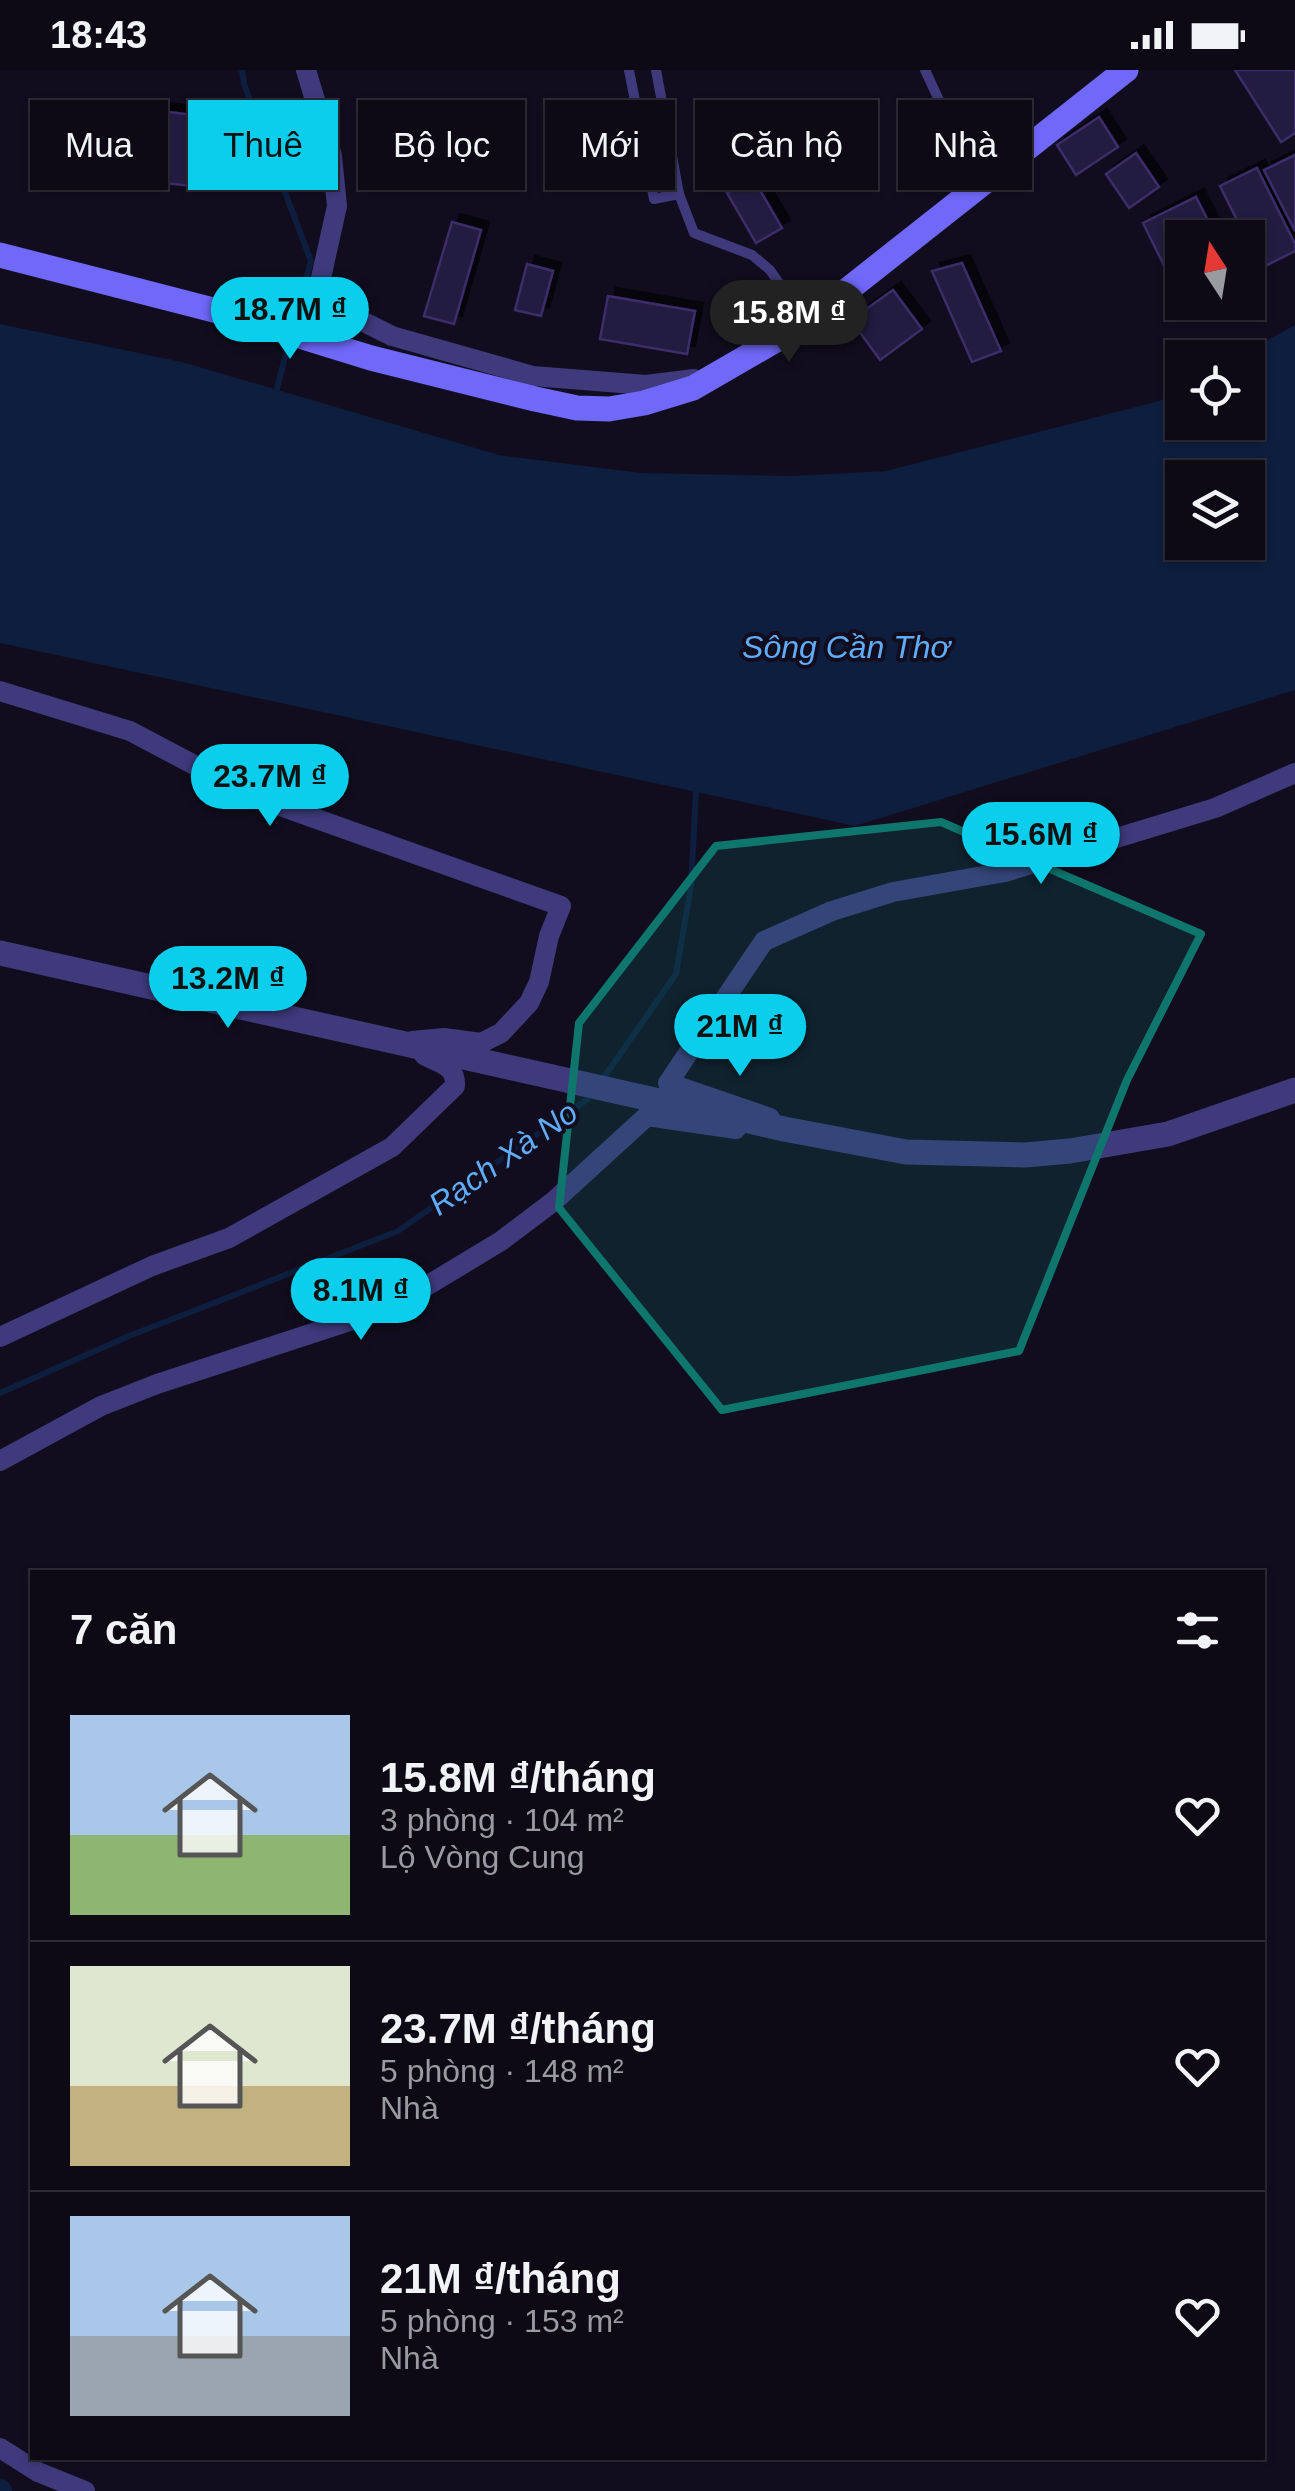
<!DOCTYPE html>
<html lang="vi">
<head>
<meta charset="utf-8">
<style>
	body { margin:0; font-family:Arial,sans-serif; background:#1b1823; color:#f1f3f6; height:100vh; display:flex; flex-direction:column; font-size:38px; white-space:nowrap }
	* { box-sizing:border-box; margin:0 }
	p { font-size:32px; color:#9a9aa1 }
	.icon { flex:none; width:55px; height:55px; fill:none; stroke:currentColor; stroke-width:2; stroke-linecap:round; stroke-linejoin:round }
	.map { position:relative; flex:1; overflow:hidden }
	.side { position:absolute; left:30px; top:1500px; width:1235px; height:890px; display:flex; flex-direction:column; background:#0d0a16; border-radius:0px; box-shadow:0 2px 8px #0004,0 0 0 2px #2d2b35 }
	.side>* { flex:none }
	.guide { position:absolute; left:30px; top:30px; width:1235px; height:90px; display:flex; gap:20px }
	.needle { width:65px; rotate:348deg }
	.buttons { position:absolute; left:1165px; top:150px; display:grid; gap:20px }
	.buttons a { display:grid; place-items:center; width:100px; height:100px; border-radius:0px; background:#0d0a16; box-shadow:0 2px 8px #0004,0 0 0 2px #2d2b35; font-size:50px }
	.price { position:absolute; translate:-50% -85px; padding:0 22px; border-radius:35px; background:#0aceeb; color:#111; font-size:32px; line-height:65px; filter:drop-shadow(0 2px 5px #0008) }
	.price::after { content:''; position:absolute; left:50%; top:60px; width:30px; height:22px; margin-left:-15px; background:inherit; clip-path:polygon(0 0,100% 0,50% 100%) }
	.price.selected { background:#222; color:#fff }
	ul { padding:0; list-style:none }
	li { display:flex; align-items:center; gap:30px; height:250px; padding:0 40px }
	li+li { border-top:2px solid #2d2b35 }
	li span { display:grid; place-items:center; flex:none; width:280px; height:200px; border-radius:0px; color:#555 }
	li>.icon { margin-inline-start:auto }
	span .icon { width:120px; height:120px; fill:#fffc; stroke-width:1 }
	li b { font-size:42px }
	h2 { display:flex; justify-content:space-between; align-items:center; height:120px; padding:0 40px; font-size:42px }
	.chip { padding:0 35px; border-radius:0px; background:#0d0a16; box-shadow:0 2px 8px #0004,0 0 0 2px #2d2b35; font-size:35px; line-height:90px }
	.chip.selected { background:#0aceeb; color:#111 }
	.status { display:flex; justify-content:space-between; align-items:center; height:70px; padding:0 50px; background:#0d0a16; direction:ltr }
	.status svg { height:28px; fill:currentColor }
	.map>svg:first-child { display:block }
</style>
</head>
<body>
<div class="status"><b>18:43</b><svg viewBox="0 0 49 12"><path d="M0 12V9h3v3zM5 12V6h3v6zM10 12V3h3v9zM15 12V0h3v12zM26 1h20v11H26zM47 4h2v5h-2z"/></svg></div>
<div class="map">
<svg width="1295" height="2421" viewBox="0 0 1295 2421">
	<defs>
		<filter id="shadow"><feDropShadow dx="8" dy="-8" stdDeviation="0" flood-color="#0009"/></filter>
	</defs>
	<rect width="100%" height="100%" fill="#110d1e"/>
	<!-- water -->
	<path fill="#0d1e3e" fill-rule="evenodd" d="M0 254 182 292 499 385 641 403 792 406 886 401 1159 331 1182 318V352H1248V288L1237 287 1295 255V620L855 756 0 573ZM1182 408H1248V472H1182Z"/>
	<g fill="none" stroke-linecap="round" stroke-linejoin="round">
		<!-- stream -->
		<g stroke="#0d1e3e" stroke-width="6">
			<polyline points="242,0 244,14 311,191 293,259"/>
			<polyline points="275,327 289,271"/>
			<polyline points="600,1013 676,904 691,816 696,722 701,718"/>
			<polyline points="0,1323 129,1266 398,1161 588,1029 592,1023"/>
		</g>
		<!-- canal -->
		<polyline stroke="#0d1e3e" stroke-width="22" points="0,2420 1,2421"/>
	</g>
	<!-- building -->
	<g fill="#231a3f" stroke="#3b2d6a" stroke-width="2.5" filter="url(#shadow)">
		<polygon points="1235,0 1295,0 1295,63 1281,72"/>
		<polygon points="160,41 210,47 202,117 153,112"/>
		<polygon points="1099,47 1118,77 1076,105 1057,75"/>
		<polygon points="1136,83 1159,117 1129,138 1106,104"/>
		<polygon points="1295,85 1295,161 1264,100"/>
		<polygon points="1257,98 1295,174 1295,181 1261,198 1220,116"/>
		<polygon points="753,108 782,158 756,173 727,123"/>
		<polygon points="1196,127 1217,168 1182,168 1182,232 1222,232 1190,248 1143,153"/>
		<polygon points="452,152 481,160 454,254 424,246"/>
		<polygon points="962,193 1001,281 972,292 932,201"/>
		<polygon points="527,194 553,201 541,246 515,240"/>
		<polygon points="893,220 922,259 880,290 851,250"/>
		<polygon points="608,226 695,241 687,284 600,269"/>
	</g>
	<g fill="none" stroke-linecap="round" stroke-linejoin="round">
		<!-- service -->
		<g stroke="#3e3a7c" stroke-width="10">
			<polyline points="629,0 654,129 679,124 694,163 752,185 770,200 806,252"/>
			<polyline points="656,0 679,124"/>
			<polyline points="925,0 978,114"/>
		</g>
		<!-- minor -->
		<g stroke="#3e3a7c" stroke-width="20">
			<polyline points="306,0 332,86 337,136 319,217 332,236 392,266 533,306 646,315 694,309"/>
			<polyline points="0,621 130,661 255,727 561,836 549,866 539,912 529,933 501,963 481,973 444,968 412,971"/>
			<polyline points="770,1048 668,1013 764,871 832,841 893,822 1005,802 1215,738 1295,703"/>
			<path d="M0 1267 152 1196 229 1168 392 1077 455 1016C456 995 440 994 424 985"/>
			<polyline points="0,1391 101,1336 157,1314 365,1246 420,1220 501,1171 554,1131 647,1046 736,1059"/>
			<polyline points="0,2378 38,2402 85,2421"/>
		</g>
		<!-- tertiary -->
		<polyline stroke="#3e3a7c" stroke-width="25" points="0,883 784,1059 906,1082 1025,1085 1070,1081 1168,1064 1295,1020"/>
		<!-- secondary -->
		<polyline stroke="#7068f9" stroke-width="25" points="0,185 225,243 371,288 535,329 577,338 609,339 644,333 693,318 807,252 1126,0"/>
	</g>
	<!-- marked area -->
	<path fill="#0f766e" fill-opacity="0.2" stroke="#0f766e" stroke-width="8" stroke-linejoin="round" d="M941 752 1201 864 1127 1010 1019 1281 722 1340 559 1138 579 953 716 776Z"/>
	<g text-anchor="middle" stroke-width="8" stroke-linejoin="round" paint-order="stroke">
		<!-- water labels -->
		<g font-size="32" font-style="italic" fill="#5fadf8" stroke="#110d1e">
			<text x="846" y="588">Sông Cần Thơ</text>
			<text transform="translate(503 1088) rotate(-35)" y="11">Rạch Xà No</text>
		</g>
	</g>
</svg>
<div class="buttons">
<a><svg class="needle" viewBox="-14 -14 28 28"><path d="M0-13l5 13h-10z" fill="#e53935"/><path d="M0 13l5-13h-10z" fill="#9a9aa1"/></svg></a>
<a><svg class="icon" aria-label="locate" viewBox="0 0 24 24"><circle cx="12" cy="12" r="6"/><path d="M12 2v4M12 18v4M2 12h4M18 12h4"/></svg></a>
<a><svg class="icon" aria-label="layers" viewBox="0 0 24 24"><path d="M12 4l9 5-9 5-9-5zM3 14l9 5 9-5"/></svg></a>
</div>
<b class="price" style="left:290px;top:292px">18.7M ₫</b>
<b class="price selected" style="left:789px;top:295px">15.8M ₫</b>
<b class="price" style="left:270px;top:759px">23.7M ₫</b>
<b class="price" style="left:1041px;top:817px">15.6M ₫</b>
<b class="price" style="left:228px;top:961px">13.2M ₫</b>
<b class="price" style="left:740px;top:1009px">21M ₫</b>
<b class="price" style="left:361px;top:1273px">8.1M ₫</b>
<div class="guide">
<a class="chip">Mua</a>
<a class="chip selected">Thuê</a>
<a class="chip">Bộ lọc</a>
<a class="chip">Mới</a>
<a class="chip">Căn hộ</a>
<a class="chip">Nhà</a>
</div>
<section class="side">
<h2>7 căn<svg class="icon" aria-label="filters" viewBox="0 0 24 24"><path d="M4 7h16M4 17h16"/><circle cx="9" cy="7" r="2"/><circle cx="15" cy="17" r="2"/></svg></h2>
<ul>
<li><span style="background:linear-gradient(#a9c7e8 60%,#8fb573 0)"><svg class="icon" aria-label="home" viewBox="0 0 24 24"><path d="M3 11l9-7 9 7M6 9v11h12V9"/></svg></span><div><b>15.8M ₫/tháng</b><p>3 phòng · 104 m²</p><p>Lộ Vòng Cung</p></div><svg class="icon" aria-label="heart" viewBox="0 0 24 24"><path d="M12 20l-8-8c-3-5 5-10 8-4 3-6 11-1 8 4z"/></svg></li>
<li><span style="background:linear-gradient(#dfe7d0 60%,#c2b280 0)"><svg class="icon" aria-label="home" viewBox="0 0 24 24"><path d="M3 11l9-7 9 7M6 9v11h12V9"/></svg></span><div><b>23.7M ₫/tháng</b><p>5 phòng · 148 m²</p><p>Nhà</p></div><svg class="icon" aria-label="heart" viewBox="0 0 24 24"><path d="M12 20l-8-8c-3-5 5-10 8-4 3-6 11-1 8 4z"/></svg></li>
<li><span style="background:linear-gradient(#a9c7e8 60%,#9aa5b1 0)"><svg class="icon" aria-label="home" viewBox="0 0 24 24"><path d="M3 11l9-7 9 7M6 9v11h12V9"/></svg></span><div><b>21M ₫/tháng</b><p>5 phòng · 153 m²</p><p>Nhà</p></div><svg class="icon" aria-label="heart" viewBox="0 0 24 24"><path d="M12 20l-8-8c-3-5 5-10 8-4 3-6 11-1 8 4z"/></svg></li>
</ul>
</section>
</div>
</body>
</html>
